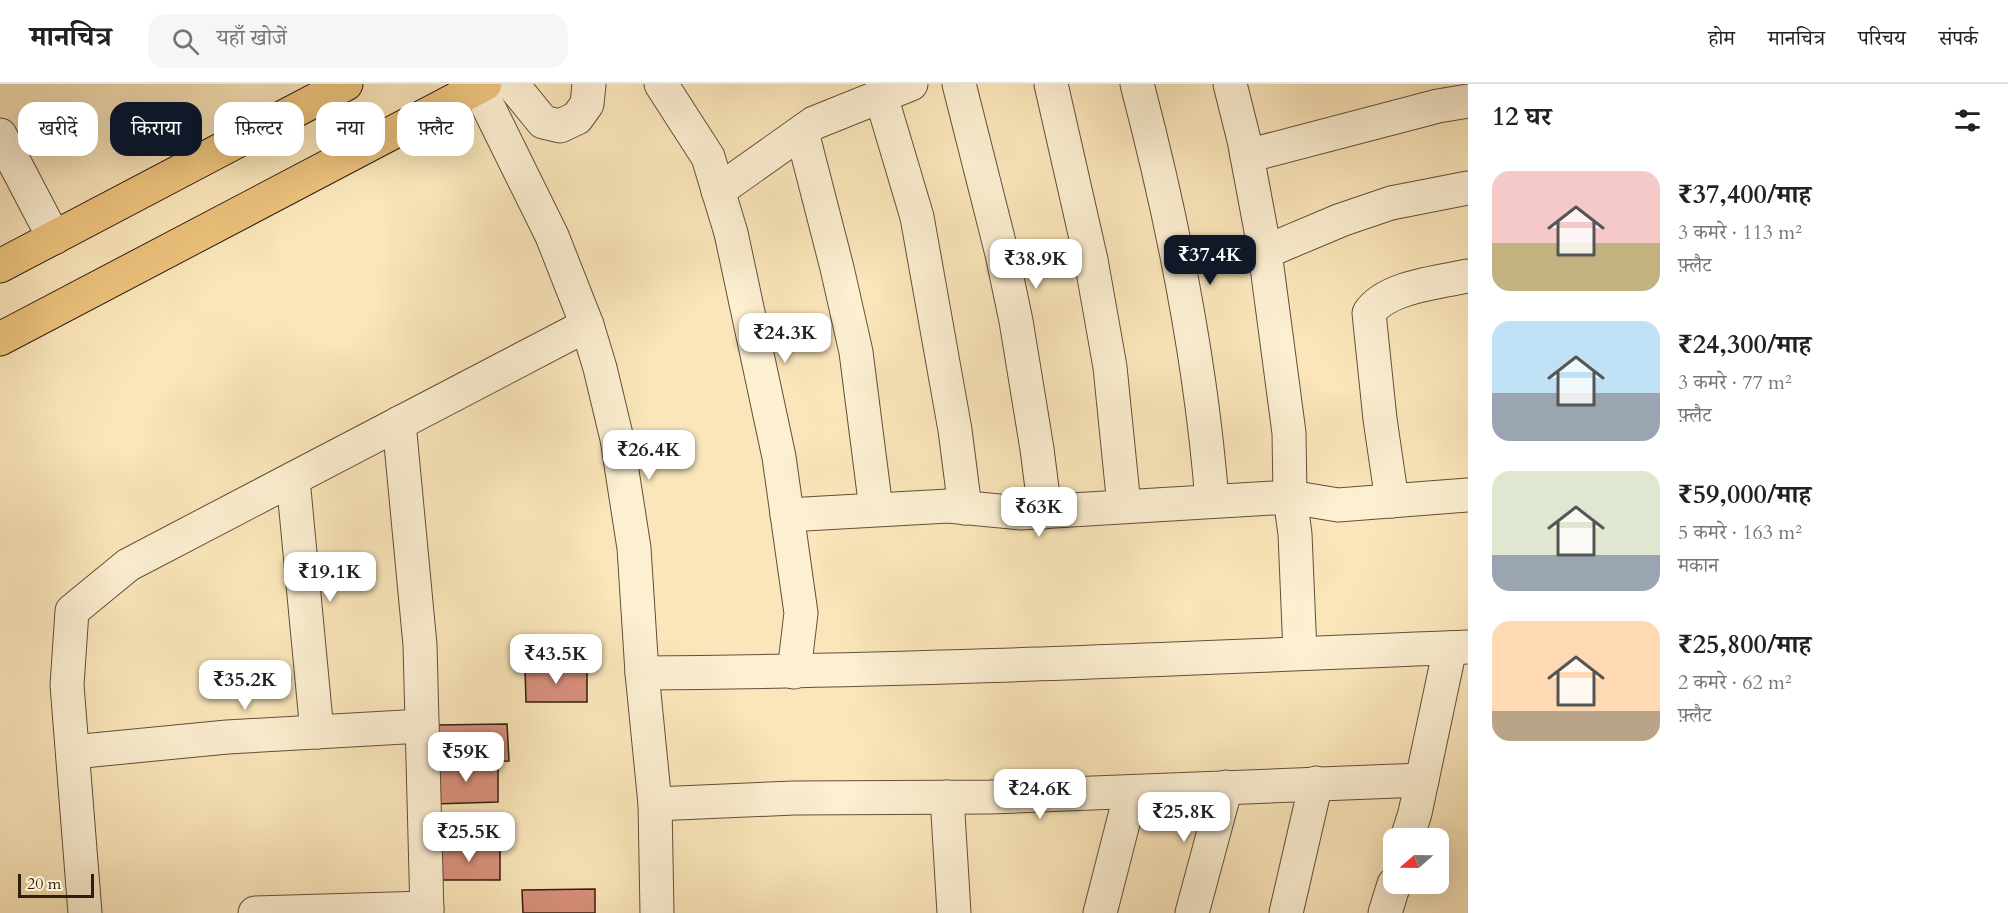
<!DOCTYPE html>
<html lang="hi">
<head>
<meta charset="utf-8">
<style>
	body { margin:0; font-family:Cardo,"Noto Serif Devanagari",serif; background:#f6f6f6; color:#222; height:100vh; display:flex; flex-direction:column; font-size:22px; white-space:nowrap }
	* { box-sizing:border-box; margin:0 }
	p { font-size:20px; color:#767676 }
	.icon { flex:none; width:33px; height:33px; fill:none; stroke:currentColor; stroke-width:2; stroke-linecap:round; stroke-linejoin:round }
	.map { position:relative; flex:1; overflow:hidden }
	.details { display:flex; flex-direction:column; background:#fff; width:540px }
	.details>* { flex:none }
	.hud { position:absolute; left:18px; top:18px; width:570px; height:54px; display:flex; gap:12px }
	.needle { width:39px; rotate:250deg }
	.tools { position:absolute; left:1383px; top:744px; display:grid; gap:12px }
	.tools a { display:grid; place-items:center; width:66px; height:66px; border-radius:12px; background:#fff; box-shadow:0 6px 24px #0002; font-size:30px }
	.scale { position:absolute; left:18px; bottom:15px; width:76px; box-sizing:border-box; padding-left:6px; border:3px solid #301d0e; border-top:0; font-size:16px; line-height:21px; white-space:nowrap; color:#301d0e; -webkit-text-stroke:4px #fcefd2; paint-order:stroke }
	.price { position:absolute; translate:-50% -51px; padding:0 14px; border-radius:12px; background:#fff; color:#222; font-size:20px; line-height:39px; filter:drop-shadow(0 2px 3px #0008) }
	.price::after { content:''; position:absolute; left:50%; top:36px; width:18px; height:14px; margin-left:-9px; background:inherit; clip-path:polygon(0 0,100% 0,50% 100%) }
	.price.on { background:#111827; color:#fff }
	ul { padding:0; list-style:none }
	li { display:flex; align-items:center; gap:18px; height:150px; padding:0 24px }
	li span { display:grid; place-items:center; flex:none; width:168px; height:120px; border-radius:18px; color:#555 }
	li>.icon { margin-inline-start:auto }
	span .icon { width:72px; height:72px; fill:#fffc; stroke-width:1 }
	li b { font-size:26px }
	h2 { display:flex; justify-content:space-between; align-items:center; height:72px; padding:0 24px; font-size:26px }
	.chip { padding:0 21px; border-radius:18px; background:#fff; box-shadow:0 6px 24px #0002; font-size:21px; line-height:54px }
	.chip.on { background:#111827; color:#fff }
	header { display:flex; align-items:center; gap:36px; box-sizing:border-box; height:84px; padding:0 30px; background:#fff; border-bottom:2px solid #e0e0e0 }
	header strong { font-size:28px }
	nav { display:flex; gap:33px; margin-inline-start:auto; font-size:21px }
	.search { width:420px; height:54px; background:#f6f6f6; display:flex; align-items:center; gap:15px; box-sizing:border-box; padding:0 21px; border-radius:18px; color:#767676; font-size:22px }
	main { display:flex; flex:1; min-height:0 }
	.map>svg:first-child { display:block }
</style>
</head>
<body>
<header>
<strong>मानचित्र</strong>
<div class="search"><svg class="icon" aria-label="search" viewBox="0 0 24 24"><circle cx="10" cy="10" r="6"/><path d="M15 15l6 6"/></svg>यहाँ खोजें</div>
<nav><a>होम</a><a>मानचित्र</a><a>परिचय</a><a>संपर्क</a></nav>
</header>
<main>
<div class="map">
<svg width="1468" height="829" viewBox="0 0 1468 829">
	<rect width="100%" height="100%" fill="#fae6ba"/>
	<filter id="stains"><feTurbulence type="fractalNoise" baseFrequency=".00333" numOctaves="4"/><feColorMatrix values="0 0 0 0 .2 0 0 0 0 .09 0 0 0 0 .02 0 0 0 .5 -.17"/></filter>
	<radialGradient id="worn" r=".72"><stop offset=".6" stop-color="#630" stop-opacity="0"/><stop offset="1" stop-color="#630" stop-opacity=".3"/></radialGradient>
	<!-- building -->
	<g fill="#d8907c" stroke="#301d0e" stroke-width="1.5">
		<polygon points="587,583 587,618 526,618 525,584"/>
		<polygon points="507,640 509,677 437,678 436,641"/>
		<polygon points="498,679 498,718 435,720 434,681"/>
		<polygon points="500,761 500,796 438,796 438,762"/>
		<polygon points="595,805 595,829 523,829 522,806"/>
	</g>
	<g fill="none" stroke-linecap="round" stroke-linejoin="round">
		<defs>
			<g id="minor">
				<polyline points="512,0 543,38 560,42 577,34 587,20 589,0"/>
				<polyline points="661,0 708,73 731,149 779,373 801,529 794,588"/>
				<polyline points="959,0 1002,170 1016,237 1037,365 1045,428"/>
				<polyline points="1051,0 1091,176 1110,283 1124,422"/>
				<path d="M1137 0C1173 137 1201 276 1212 417"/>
				<polyline points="1230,0 1244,56 1265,168 1289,349 1290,413 1295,450 1300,569"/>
				<polyline points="479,4 552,152 587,241 600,284 617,355 634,464 642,589 655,720 657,829"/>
				<polyline points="881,12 917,133 955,346 965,424"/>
				<polyline points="802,48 837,184 856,268 876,425"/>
				<polyline points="0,51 54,154"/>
				<polyline points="1247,72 1438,22 1468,17"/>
				<polyline points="718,107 814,39 911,0"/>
				<polyline points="1265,168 1341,136 1391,119 1468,104"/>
				<polyline points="399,339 420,561 427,829"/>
				<polyline points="293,395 317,648"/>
				<path d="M1392 417 1380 335 1369 229C1386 203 1439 198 1468 192"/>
				<polyline points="787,431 948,422 1021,429 1290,413 1338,421 1468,411"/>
				<path d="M642 589C917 587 1193 574 1468 563"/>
				<polyline points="73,668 227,653 422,642"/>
				<polyline points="947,713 954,829"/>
				<polyline points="655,720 794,714 990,713 1422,696"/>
				<polyline points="1407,754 1415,729 1450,564"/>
				<polyline points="85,829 67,601 72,527 128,481 587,241"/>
				<polyline points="255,829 427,824"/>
				<polyline points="1100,829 1131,708"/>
				<polyline points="1192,829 1226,703"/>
				<polyline points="1286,829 1316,699"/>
				<polyline points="1385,829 1394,800"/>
			</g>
			<g id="major">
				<polyline points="0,182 346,0"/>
				<polyline points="0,255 485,0"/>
			</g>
		</defs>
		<!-- minor casing -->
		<use href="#minor" stroke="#624f39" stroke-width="35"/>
		<!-- major casing -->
		<use href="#major" stroke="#301d0e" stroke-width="35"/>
		<!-- minor -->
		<use href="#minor" stroke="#fcefd2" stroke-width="33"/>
		<!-- major -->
		<use href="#major" stroke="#edc37d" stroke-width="33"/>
	</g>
	<rect width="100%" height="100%" filter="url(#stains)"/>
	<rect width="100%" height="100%" fill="url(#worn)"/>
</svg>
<div class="tools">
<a><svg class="needle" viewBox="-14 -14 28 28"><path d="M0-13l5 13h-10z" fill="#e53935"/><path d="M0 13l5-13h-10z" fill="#767676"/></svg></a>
</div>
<div class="scale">20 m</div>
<b class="price on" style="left:1210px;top:202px">₹37.4K</b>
<b class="price" style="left:1036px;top:206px">₹38.9K</b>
<b class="price" style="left:785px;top:280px">₹24.3K</b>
<b class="price" style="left:649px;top:397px">₹26.4K</b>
<b class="price" style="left:1039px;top:454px">₹63K</b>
<b class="price" style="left:330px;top:519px">₹19.1K</b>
<b class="price" style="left:556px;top:601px">₹43.5K</b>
<b class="price" style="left:245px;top:627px">₹35.2K</b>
<b class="price" style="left:466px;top:699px">₹59K</b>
<b class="price" style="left:1040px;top:736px">₹24.6K</b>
<b class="price" style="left:1184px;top:759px">₹25.8K</b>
<b class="price" style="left:469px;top:779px">₹25.5K</b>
<div class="hud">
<a class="chip">खरीदें</a>
<a class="chip on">किराया</a>
<a class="chip">फ़िल्टर</a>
<a class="chip">नया</a>
<a class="chip">फ़्लैट</a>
</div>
</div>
<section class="details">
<h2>12 घर<svg class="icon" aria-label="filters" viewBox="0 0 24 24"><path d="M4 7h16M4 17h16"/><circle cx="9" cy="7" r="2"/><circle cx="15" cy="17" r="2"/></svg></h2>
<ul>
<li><span style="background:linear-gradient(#f6c9c9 60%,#c2b280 0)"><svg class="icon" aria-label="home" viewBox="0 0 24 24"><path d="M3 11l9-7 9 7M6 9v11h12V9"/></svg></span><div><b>₹37,400/माह</b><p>3 कमरे · 113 m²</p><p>फ़्लैट</p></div></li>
<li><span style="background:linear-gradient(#bfe0f5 60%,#9aa5b1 0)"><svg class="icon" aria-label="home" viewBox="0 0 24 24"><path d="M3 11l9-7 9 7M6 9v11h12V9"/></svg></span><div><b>₹24,300/माह</b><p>3 कमरे · 77 m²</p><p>फ़्लैट</p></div></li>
<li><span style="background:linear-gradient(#dfe7d0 70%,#9aa5b1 0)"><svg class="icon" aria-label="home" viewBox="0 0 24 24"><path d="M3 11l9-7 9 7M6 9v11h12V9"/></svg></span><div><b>₹59,000/माह</b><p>5 कमरे · 163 m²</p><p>मकान</p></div></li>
<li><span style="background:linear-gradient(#ffd9b3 75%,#b9a48a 0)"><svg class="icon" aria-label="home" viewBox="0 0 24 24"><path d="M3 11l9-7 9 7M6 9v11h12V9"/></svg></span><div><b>₹25,800/माह</b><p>2 कमरे · 62 m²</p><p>फ़्लैट</p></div></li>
</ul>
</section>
</main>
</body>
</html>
